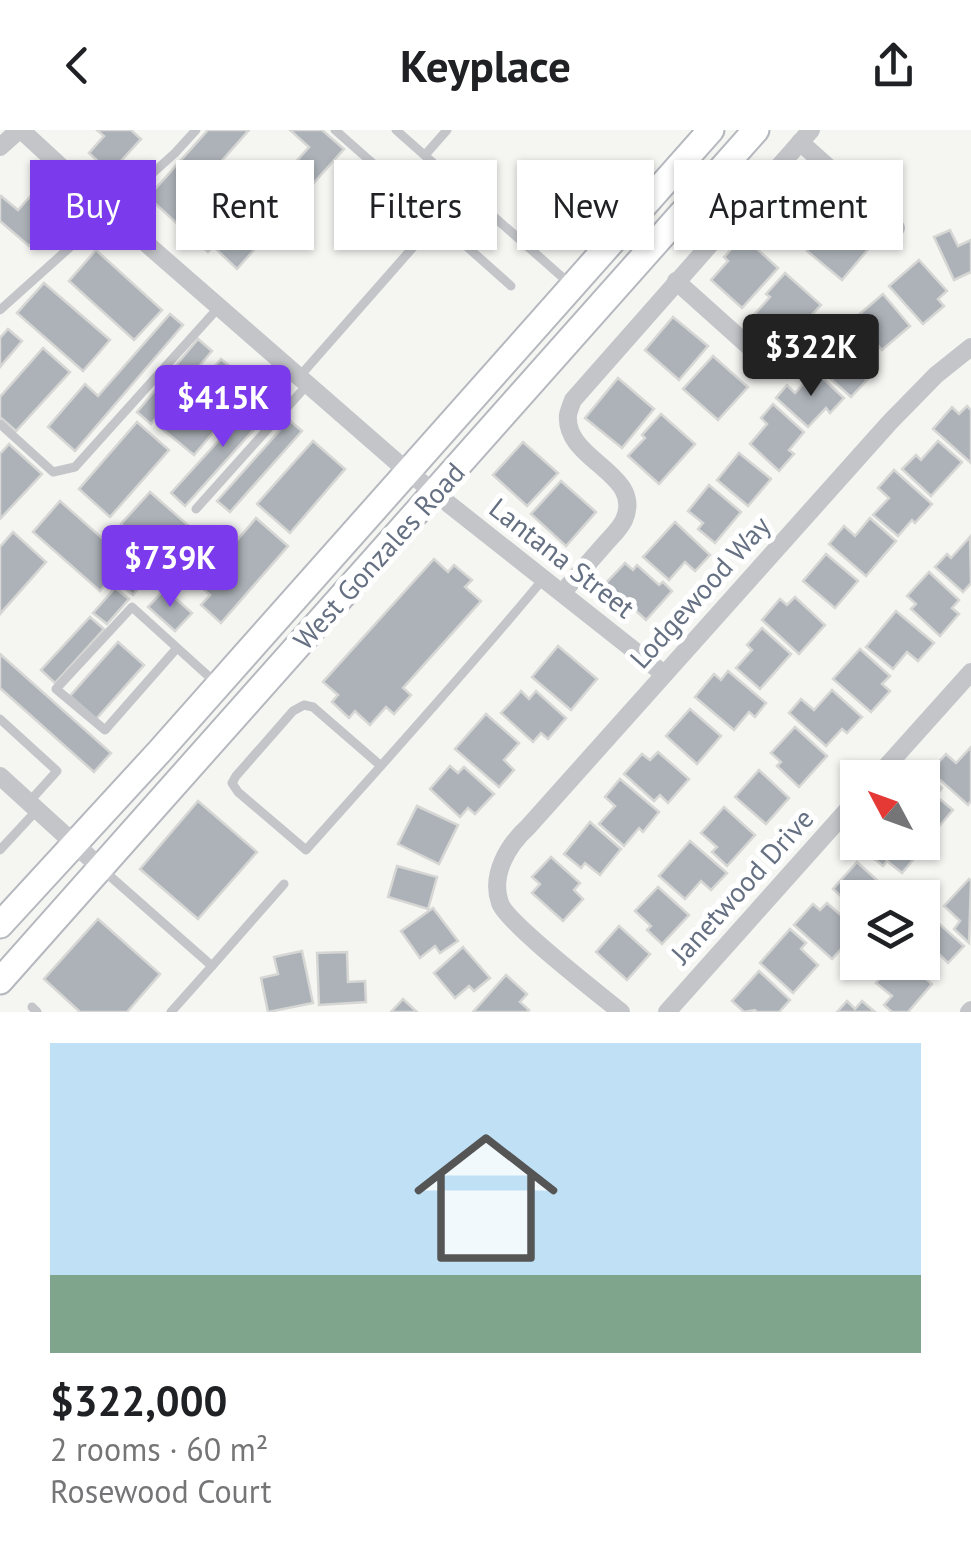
<!DOCTYPE html>
<html lang="en">
<head>
<meta charset="utf-8">
<style>
	body { margin:0; font-family:"PT Sans",sans-serif; background:#f2f2f2; color:#202124; height:100vh; display:flex; flex-direction:column; font-size:38px; white-space:nowrap }
	* { box-sizing:border-box; margin:0 }
	p { font-size:32px; color:#757577 }
	.icon { flex:none; width:55px; height:55px; fill:none; stroke:currentColor; stroke-width:2; stroke-linecap:round; stroke-linejoin:round }
	.map { position:relative; height:882px; overflow:hidden }
	.details { display:flex; flex-direction:column; background:#fff; flex:1 }
	.details>* { flex:none }
	.top-card { position:absolute; left:30px; top:30px; width:912px; height:90px; display:flex; gap:20px }
	.needle { width:65px; rotate:311deg }
	.tools { position:absolute; left:840px; top:630px; display:grid; gap:20px }
	.tools a { display:grid; place-items:center; width:100px; height:100px; border-radius:0px; background:#fff; box-shadow:0 2px 8px #0004; font-size:50px }
	.price { position:absolute; translate:-50% -85px; padding:0 22px; border-radius:10px; background:#7c3aed; color:#fff; font-size:32px; line-height:65px; filter:drop-shadow(0 2px 5px #0008) }
	.price::after { content:''; position:absolute; left:50%; top:60px; width:30px; height:22px; margin-left:-15px; background:inherit; clip-path:polygon(0 0,100% 0,50% 100%) }
	.price.on { background:#222; color:#fff }
	ul { padding:0; list-style:none }
	li { display:grid; align-content:center; gap:20px; height:530px; padding:0 50px }
	li+li { border-top:2px solid #e0e0e0 }
	li span { display:grid; place-items:center; height:310px; border-radius:0px; color:#555 }
	li>.icon { margin-inline-start:auto }
	span .icon { width:180px; height:180px; fill:#fffc; stroke-width:1 }
	li b { font-size:42px }
	.chip { padding:0 35px; border-radius:0px; background:#fff; box-shadow:0 2px 8px #0004; font-size:35px; line-height:90px }
	.chip.on { background:#7c3aed; color:#fff }
	header { display:flex; justify-content:space-between; align-items:center; height:130px; padding:0 50px; background:#fff; font-size:45px; font-weight:800 }
	.map>svg:first-child { display:block }
</style>
</head>
<body>
<header><svg class="icon" aria-label="back" viewBox="0 0 24 24"><path d="M15 5l-7 7 7 7"/></svg>Keyplace<svg class="icon" aria-label="share" viewBox="0 0 24 24"><path d="M12 15V3M7 8l5-5 5 5M5 13v7h14v-7"/></svg></header>
<div class="map">
<svg width="971" height="882" viewBox="0 0 971 882">
	<rect width="100%" height="100%" fill="#f5f5f2"/>
	<!-- building -->
	<g fill="#acb2b8" stroke="#d6d7d4" stroke-width="2.5">
		<polygon points="97,0 131,0 141,9 110,43 89,23 104,6"/>
		<polygon points="208,0 249,0 202,53 196,47 179,66 194,79 215,56 231,70 221,80 225,84 212,99 221,107 208,122 148,67"/>
		<polygon points="290,0 322,0 344,19 237,139 217,120 309,17"/>
		<polygon points="800,50 832,78 798,115 764,84 782,63 785,67"/>
		<polygon points="34,62 53,79 34,101 39,105 29,116 0,91 0,67 1,66 18,80"/>
		<polygon points="835,86 871,116 842,150 807,121"/>
		<polygon points="950,100 958,116 971,110 971,142 954,150 934,107"/>
		<polygon points="743,106 778,138 742,178 711,150 728,131 724,127"/>
		<polygon points="96,120 162,180 134,210 69,151"/>
		<polygon points="919,130 947,161 938,169 944,176 923,194 889,156"/>
		<polygon points="785,143 821,175 801,196 798,193 781,212 753,186 770,167 766,164"/>
		<polygon points="44,153 110,210 83,241 17,183"/>
		<polygon points="883,164 910,196 882,220 855,188"/>
		<polygon points="170,184 183,195 75,321 48,297 85,254 98,266"/>
		<polygon points="673,187 708,216 679,250 645,220"/>
		<polygon points="835,191 870,223 855,240 867,250 851,267 813,233 833,211 824,204"/>
		<polygon points="8,199 22,211 0,237 0,208"/>
		<polygon points="198,209 212,221 151,294 137,282"/>
		<polygon points="43,218 70,242 16,301 0,287 0,267"/>
		<polygon points="713,226 748,257 718,290 683,259"/>
		<polygon points="221,229 253,256 194,325 161,298"/>
		<polygon points="815,241 844,268 830,283 826,278 808,297 776,268 787,255 795,263"/>
		<polygon points="618,248 654,279 622,318 585,288"/>
		<polygon points="261,264 275,276 185,376 171,363"/>
		<polygon points="773,274 804,302 789,320 794,324 779,341 750,314 767,294 761,288"/>
		<polygon points="967,276 971,280 971,333 933,299 952,277 959,284"/>
		<polygon points="661,284 695,314 659,354 628,326 645,308 642,305"/>
		<polygon points="289,290 302,301 230,382 217,371"/>
		<polygon points="137,292 169,320 110,387 79,359"/>
		<polygon points="313,311 345,339 290,403 257,374"/>
		<polygon points="938,311 962,332 931,366 902,339 916,325 921,330"/>
		<polygon points="523,312 558,343 527,376 493,345"/>
		<polygon points="9,314 42,344 0,389 0,324"/>
		<polygon points="739,323 771,349 748,376 717,350"/>
		<polygon points="894,340 932,374 915,393 912,390 898,406 873,385 889,368 878,358"/>
		<polygon points="561,351 596,382 566,416 531,384"/>
		<polygon points="709,355 741,382 715,413 698,399 703,393 688,381"/>
		<polygon points="150,362 213,417 184,450 121,394"/>
		<polygon points="60,371 127,430 100,461 33,402"/>
		<polygon points="256,388 288,416 221,493 201,475 210,465 199,455"/>
		<polygon points="870,388 896,411 866,446 829,414 844,396 855,406"/>
		<polygon points="675,392 710,425 695,441 685,432 669,450 643,427"/>
		<polygon points="13,402 46,432 0,484 0,417"/>
		<polygon points="970,407 971,453 963,462 935,437 947,424 951,428"/>
		<polygon points="826,424 858,451 835,478 803,451"/>
		<polygon points="434,429 448,442 454,435 472,450 465,457 481,471 403,558 411,565 394,584 386,577 370,595 355,581 349,588 332,572 338,565 323,552"/>
		<polygon points="625,433 633,440 637,435 659,455 663,452 672,461 646,490 606,453"/>
		<polygon points="135,434 149,445 133,465 119,453"/>
		<polygon points="929,442 959,470 952,478 959,484 940,506 911,479 916,474 907,466"/>
		<polygon points="115,458 129,469 107,494 93,483"/>
		<polygon points="165,459 192,483 175,501 148,477"/>
		<polygon points="795,467 825,495 799,524 762,490 780,469 787,475"/>
		<polygon points="896,481 934,513 918,531 907,522 893,539 866,517"/>
		<polygon points="90,487 104,499 55,553 41,540"/>
		<polygon points="762,498 791,524 760,559 736,538 752,520 747,515"/>
		<polygon points="118,512 144,535 96,589 70,566"/>
		<polygon points="558,516 597,549 571,580 532,547"/>
		<polygon points="860,519 890,546 882,554 890,561 871,582 833,549"/>
		<polygon points="0,524 111,623 94,642 0,558"/>
		<polygon points="728,541 766,573 755,587 749,582 734,600 695,567 714,544 721,550"/>
		<polygon points="832,560 862,587 847,603 842,599 826,616 789,583 801,569 814,580"/>
		<polygon points="521,561 529,569 536,561 566,588 548,609 541,603 533,612 501,583"/>
		<polygon points="690,579 721,606 697,634 666,606"/>
		<polygon points="486,584 519,613 504,630 514,640 499,657 455,619"/>
		<polygon points="795,597 827,626 799,657 777,636 781,632 771,623"/>
		<polygon points="971,617 971,671 968,675 930,641 946,624 956,633"/>
		<polygon points="658,622 689,649 668,673 660,665 654,671 624,644 642,624 650,630"/>
		<polygon points="450,636 458,643 464,637 494,664 475,684 468,678 460,687 430,659"/>
		<polygon points="759,640 789,668 766,694 735,667"/>
		<polygon points="926,645 942,658 936,666 953,680 930,707 922,701 922,649"/>
		<polygon points="620,649 659,682 643,702 639,698 624,716 599,694 615,676 605,667"/>
		<polygon points="198,671 257,722 198,789 140,739"/>
		<polygon points="417,676 458,695 439,734 398,714"/>
		<polygon points="724,677 755,705 727,736 712,722 717,717 701,703"/>
		<polygon points="590,692 621,719 600,745 585,733 581,738 564,724"/>
		<polygon points="690,711 727,743 711,760 701,751 685,769 659,746"/>
		<polygon points="875,712 917,712 923,718 902,743 887,731 883,736 867,723"/>
		<polygon points="551,727 580,753 574,760 583,769 563,791 532,763 540,754 532,747"/>
		<polygon points="857,732 888,760 881,768 858,768 858,782 833,759"/>
		<polygon points="397,736 437,747 428,779 388,767"/>
		<polygon points="969,749 971,751 969,813 954,799 960,791 944,776"/>
		<polygon points="658,757 689,785 662,814 647,800 651,796 635,781"/>
		<polygon points="827,773 858,800 832,829 794,795 813,774 820,780"/>
		<polygon points="433,778 458,811 440,823 435,816 420,828 401,801"/>
		<polygon points="925,781 964,816 948,833 938,823 922,841 913,832 922,832 922,784"/>
		<polygon points="98,789 160,844 127,882 80,882 44,849"/>
		<polygon points="619,796 650,824 627,850 596,822"/>
		<polygon points="790,799 806,813 801,819 818,835 793,863 760,833"/>
		<polygon points="463,817 490,848 474,861 469,856 455,868 434,843"/>
		<polygon points="302,821 313,873 268,882 261,848 278,844 274,827"/>
		<polygon points="347,822 348,852 365,851 366,872 319,875 317,823"/>
		<polygon points="893,832 907,832 932,854 908,882 892,882 884,875 892,866 876,853"/>
		<polygon points="759,841 790,870 779,882 757,882 755,880 744,882 732,871"/>
		<polygon points="506,845 527,864 520,872 529,880 527,882 473,882"/>
		<polygon points="403,869 417,882 391,882"/>
		<polygon points="847,871 855,879 862,871 875,882 837,882"/>
	</g>
	<g fill="none" stroke-linecap="round" stroke-linejoin="round">
		<defs>
			<g id="secondary">
				<polyline points="0,795 159,622 711,0"/>
				<polyline points="0,851 756,0"/>
			</g>
		</defs>
		<!-- secondary casing -->
		<use href="#secondary" stroke="#b5b8be" stroke-width="29"/>
		<!-- lane -->
		<g stroke="#c3c5c9" stroke-width="9">
			<polyline points="396,0 570,154"/>
			<polyline points="425,25 447,0"/>
			<polyline points="437,90 511,156"/>
			<polyline points="0,180 175,23 196,0"/>
			<polyline points="299,247 437,90 335,0"/>
			<polyline points="0,294 53,342 75,337 219,177"/>
			<polyline points="196,379 308,254"/>
			<polyline points="177,518 105,600 56,559 132,477 216,553"/>
			<polyline points="0,589 57,641 29,672"/>
			<path d="M381 636 313 577 304 575 293 581 236 646 232 653 238 662 306 720C386 630 467 541 544 448"/>
			<polyline points="0,720 37,680"/>
			<polyline points="103,740 212,836 284,754"/>
			<polyline points="32,877 37,882"/>
			<polyline points="171,882 212,836"/>
		</g>
		<!-- street -->
		<g stroke="#c3c5c9" stroke-width="18">
			<polyline points="21,0 109,81 407,341 664,544"/>
			<polyline points="800,12 896,98"/>
			<polyline points="0,17 19,0"/>
			<polyline points="676,151 773,238"/>
			<path d="M562 463C576 447 590 431 604 415 611 407 620 399 624 390 645 343 564 331 568 285 569 280 571 275 573 270L811 0"/>
			<polyline points="0,646 101,738"/>
			<polyline points="876,648 971,542"/>
			<path d="M621 882C599 864 507 793 500 773 490 745 508 715 528 697L890 292 936 245 971 217"/>
			<polyline points="667,882 858,668"/>
			<polyline points="969,882 971,880"/>
		</g>
		<!-- secondary -->
		<use href="#secondary" stroke="#fff" stroke-width="25"/>
	</g>
	<g text-anchor="middle" stroke-width="10" stroke-linejoin="round" paint-order="stroke">
		<!-- street labels -->
		<g font-size="28" fill="#657082" stroke="#fff">
			<text transform="translate(379 426) rotate(-48)" y="10">West Gonzales Road</text>
			<text transform="translate(562 428) rotate(38)" y="10">Lantana Street</text>
			<text transform="translate(700 462) rotate(-48)" y="10">Lodgewood Way</text>
			<text transform="translate(742 756) rotate(-48)" y="10">Janetwood Drive</text>
		</g>
	</g>
</svg>
<div class="tools">
<a><svg class="needle" viewBox="-14 -14 28 28"><path d="M0-13l5 13h-10z" fill="#e53935"/><path d="M0 13l5-13h-10z" fill="#757577"/></svg></a>
<a><svg class="icon" aria-label="layers" viewBox="0 0 24 24"><path d="M12 4l9 5-9 5-9-5zM3 14l9 5 9-5"/></svg></a>
</div>
<b class="price on" style="left:811px;top:269px">$322K</b>
<b class="price" style="left:223px;top:320px">$415K</b>
<b class="price" style="left:170px;top:480px">$739K</b>
<div class="top-card">
<a class="chip on">Buy</a>
<a class="chip">Rent</a>
<a class="chip">Filters</a>
<a class="chip">New</a>
<a class="chip">Apartment</a>
</div>
</div>
<section class="details">
<ul>
<li><span style="background:linear-gradient(#bfe0f5 75%,#7fa58c 0)"><svg class="icon" aria-label="home" viewBox="0 0 24 24"><path d="M3 11l9-7 9 7M6 9v11h12V9"/></svg></span><div><b>$322,000</b><p>2 rooms · 60 m²</p><p>Rosewood Court</p></div></li>
</ul>
</section>
</body>
</html>
